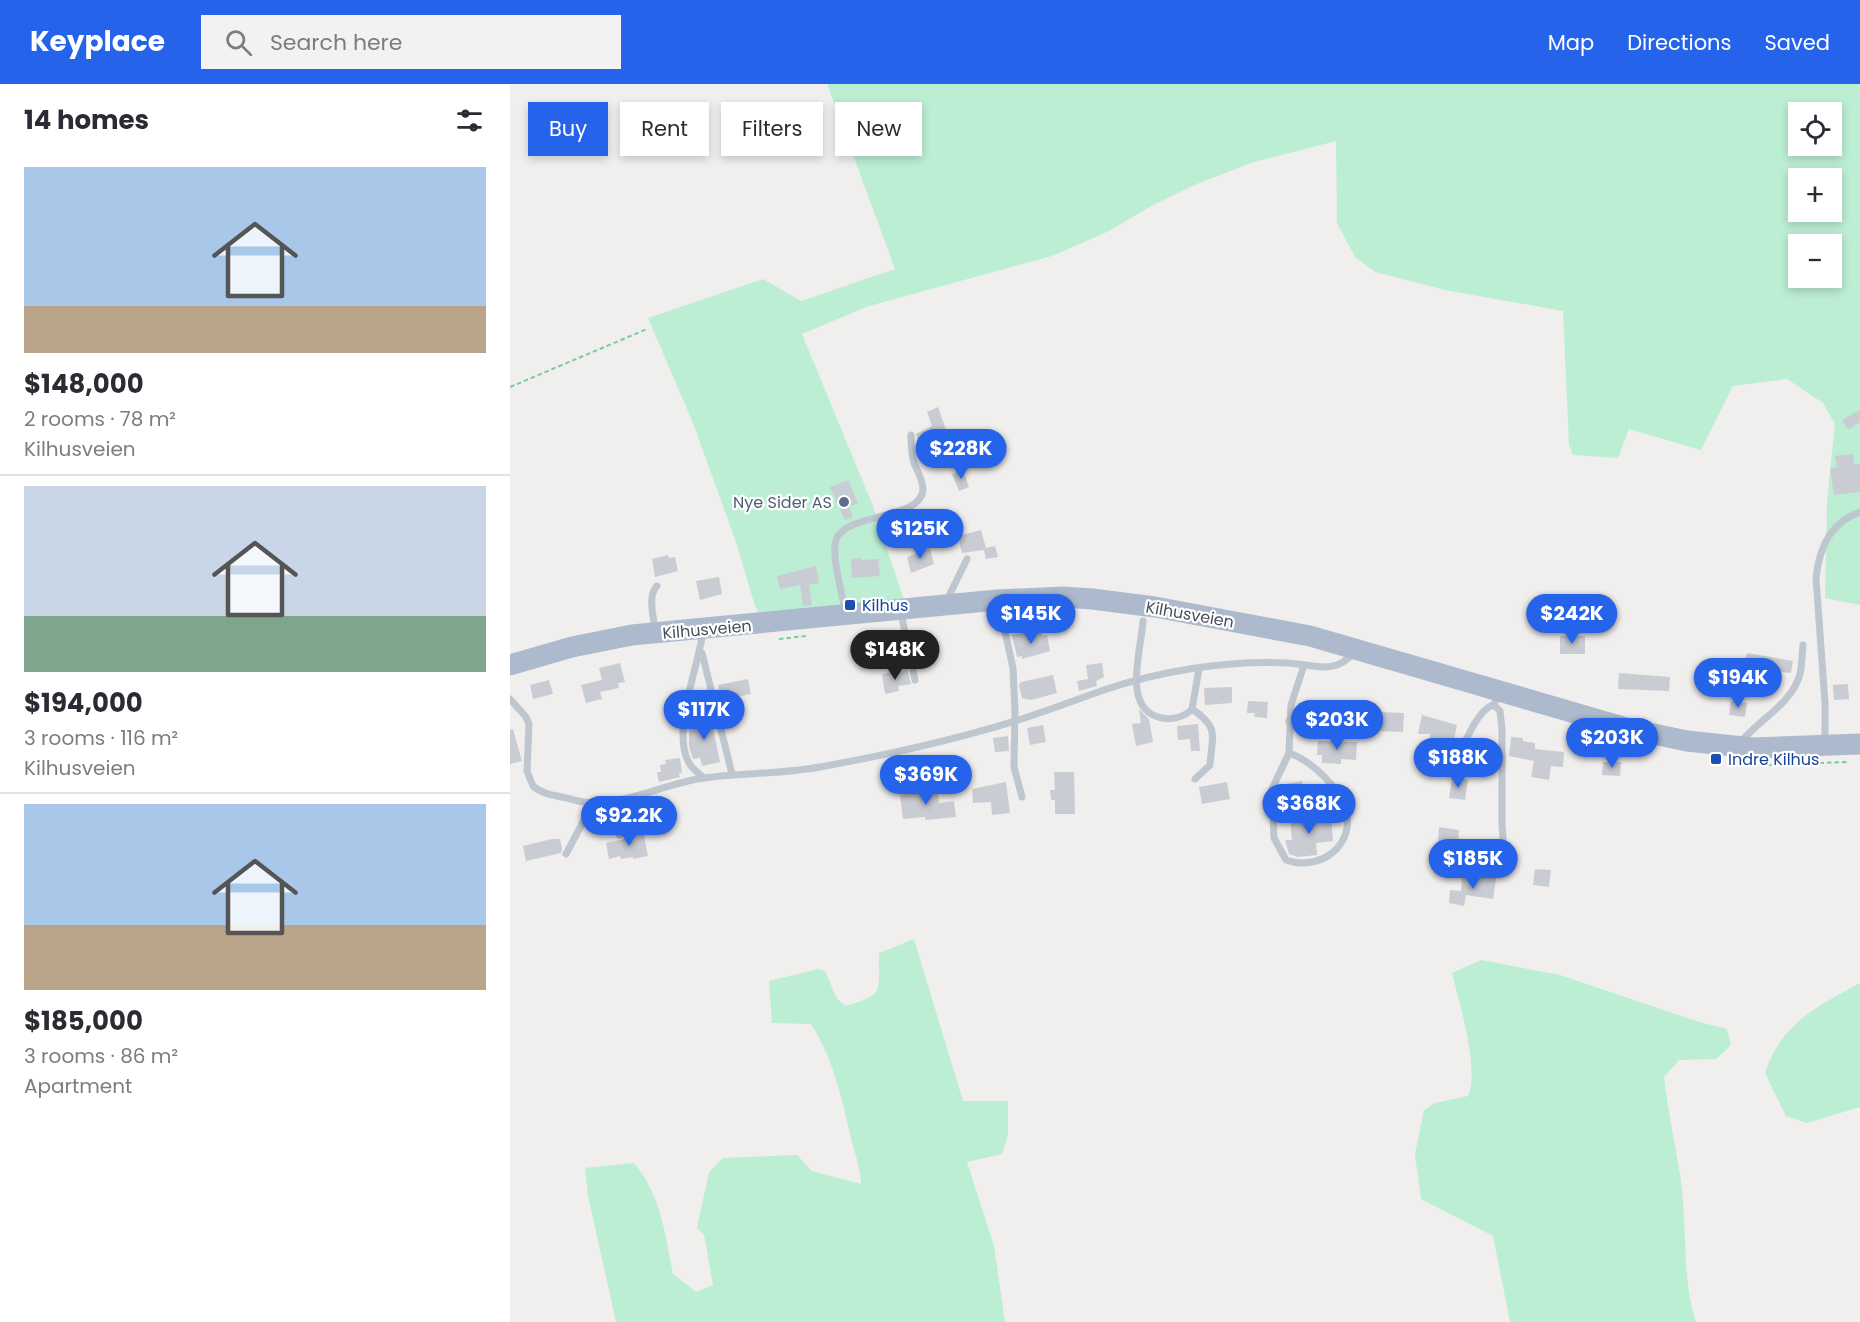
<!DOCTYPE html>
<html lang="en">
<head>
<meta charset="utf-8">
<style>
	body { margin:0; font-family:Poppins,sans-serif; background:#f2f2f3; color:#2b2b33; height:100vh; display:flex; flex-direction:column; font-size:22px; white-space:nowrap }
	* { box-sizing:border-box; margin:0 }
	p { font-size:20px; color:#7c7c81 }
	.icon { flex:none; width:33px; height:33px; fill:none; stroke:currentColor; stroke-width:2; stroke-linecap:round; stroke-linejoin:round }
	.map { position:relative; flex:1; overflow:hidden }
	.panel { display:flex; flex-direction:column; background:#fff; width:510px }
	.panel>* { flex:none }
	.top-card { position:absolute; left:18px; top:18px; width:570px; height:54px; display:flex; gap:12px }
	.fabs { position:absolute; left:1278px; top:18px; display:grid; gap:12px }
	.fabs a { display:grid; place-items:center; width:54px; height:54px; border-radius:0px; background:#fff; box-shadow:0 3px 9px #0003; font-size:30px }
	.price { position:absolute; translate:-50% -51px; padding:0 14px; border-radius:21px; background:#2563eb; color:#fff; font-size:20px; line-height:39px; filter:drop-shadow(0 2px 3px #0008) }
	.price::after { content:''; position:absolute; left:50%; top:36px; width:18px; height:14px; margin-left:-9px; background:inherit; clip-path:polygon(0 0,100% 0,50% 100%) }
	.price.active { background:#222; color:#fff }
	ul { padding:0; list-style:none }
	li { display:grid; align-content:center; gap:12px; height:318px; padding:0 24px }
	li+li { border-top:2px solid #e1e1e2 }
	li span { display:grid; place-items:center; height:186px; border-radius:0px; color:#555 }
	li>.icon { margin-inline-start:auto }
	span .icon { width:108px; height:108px; fill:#fffc; stroke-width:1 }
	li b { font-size:26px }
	h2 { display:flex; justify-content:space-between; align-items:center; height:72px; padding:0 24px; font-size:26px }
	.tag { padding:0 21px; border-radius:0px; background:#fff; box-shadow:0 3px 9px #0003; font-size:21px; line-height:54px }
	.tag.active { background:#2563eb; color:#fff }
	header { display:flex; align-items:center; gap:36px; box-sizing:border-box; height:84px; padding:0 30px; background:#2563eb; color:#fff }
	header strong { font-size:28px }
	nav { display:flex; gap:33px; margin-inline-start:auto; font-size:21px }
	.search { width:420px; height:54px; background:#f2f2f3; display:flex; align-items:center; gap:15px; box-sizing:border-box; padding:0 21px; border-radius:0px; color:#7c7c81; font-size:22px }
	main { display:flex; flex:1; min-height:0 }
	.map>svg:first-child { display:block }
</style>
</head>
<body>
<header>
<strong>Keyplace</strong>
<div class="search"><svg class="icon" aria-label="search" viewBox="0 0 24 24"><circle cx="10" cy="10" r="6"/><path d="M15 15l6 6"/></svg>Search here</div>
<nav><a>Map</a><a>Directions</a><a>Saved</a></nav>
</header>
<main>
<section class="panel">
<h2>14 homes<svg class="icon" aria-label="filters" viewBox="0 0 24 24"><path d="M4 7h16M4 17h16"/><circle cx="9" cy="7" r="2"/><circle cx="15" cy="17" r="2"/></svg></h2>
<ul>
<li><span style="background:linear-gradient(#a9c7e8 75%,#b9a48a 0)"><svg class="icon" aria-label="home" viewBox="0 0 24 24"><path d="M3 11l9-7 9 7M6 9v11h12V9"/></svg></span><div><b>$148,000</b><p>2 rooms · 78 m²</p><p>Kilhusveien</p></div></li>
<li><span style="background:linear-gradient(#c9d6e8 70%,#7fa58c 0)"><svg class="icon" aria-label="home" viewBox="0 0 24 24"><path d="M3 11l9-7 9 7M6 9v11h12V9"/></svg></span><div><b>$194,000</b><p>3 rooms · 116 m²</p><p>Kilhusveien</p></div></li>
<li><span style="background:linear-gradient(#a9c7e8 65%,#b9a48a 0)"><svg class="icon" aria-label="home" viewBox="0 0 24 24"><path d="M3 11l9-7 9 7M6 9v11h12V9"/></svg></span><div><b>$185,000</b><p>3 rooms · 86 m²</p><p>Apartment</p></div></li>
</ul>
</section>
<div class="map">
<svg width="1350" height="1238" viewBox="0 0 1350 1238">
	<rect width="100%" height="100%" fill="#f1eeee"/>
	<!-- green -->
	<g fill="#bceed4" fill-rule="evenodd">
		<path d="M317 0H1350V521L1315 514 1317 418 1325 340 1313 319 1277 295 1223 302 1191 366 1119 345 1108 374 1063 371 1059 361 1053 227 935 206 865 188 845 173 827 139 826 57 741 79 689 99 643 121 599 147 542 172 359 222 292 250 363 422 396 522 260 547 245 522 226 458 183 339 138 234 253 195 291 217 385 185ZM1288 28H1322V62H1288ZM1288 94H1322V128H1288ZM1288 160H1322V194H1288Z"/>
		<path d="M404 855 453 1017H498V1051L492 1070 457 1078 484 1162 495 1238H106L78 1112 75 1084 124 1079C150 1109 156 1152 163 1190L186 1208 203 1201 194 1151 187 1144 199 1088 213 1074 287 1071 302 1087 351 1100C351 1087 346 1072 342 1059 333 1019 324 975 301 940L262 939 259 897 308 885 315 887 327 915 336 922C376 909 368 909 369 869Z"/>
		<path d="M971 876 1050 891 1189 938 1217 945 1221 961 1206 975 1169 976 1154 993C1158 1031 1168 1069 1172 1106 1177 1151 1172 1195 1186 1238H1000L983 1152 911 1115 905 1070 914 1026 925 1019 958 1012C970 988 949 917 942 889Z"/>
		<path d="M1350 899V1023L1297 1039 1276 1032 1255 989C1270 940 1308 922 1350 899Z"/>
	</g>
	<!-- building -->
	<g fill="#caccd4">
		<polygon points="428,323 439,354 427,359 429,363 420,367 418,363 411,366 406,350 422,342 417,328"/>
		<polygon points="1350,326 1350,338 1338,346 1332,336"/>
		<polygon points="1343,370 1344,380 1350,380 1350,408 1324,411 1320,384 1327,383 1325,372"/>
		<polygon points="453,386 459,403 449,407 442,390"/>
		<polygon points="338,396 348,419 339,423 343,433 335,436 320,403"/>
		<polygon points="471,446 476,464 485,462 488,473 476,475 474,466 452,469 448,452"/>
		<polygon points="420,464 424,480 401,489 397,473"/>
		<polygon points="158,471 159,474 165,473 168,487 145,493 142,475"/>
		<polygon points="352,474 352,476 368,475 370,492 342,494 341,475"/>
		<polygon points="306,482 309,499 299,501 302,521 293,522 290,501 270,505 267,492"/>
		<polygon points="209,493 212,510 190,516 186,497"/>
		<polygon points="518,548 519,551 532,548 532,552 537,551 540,567 512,575 512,572 507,573 502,551"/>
		<rect x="1050" y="552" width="25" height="18"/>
		<polygon points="1237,569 1283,577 1281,589 1255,586 1255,581 1235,575"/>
		<polygon points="110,579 115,598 108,599 109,604 90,608 92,615 76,619 71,601 92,596 89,584"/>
		<polygon points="592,579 594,593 586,597 587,602 569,607 567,597 578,595 576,581"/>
		<polygon points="397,585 401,600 388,602 389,607 375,610 372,590"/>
		<polygon points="1109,589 1160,593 1159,607 1108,605"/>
		<polygon points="543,591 547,609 521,616 512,614 509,601 511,598"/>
		<polygon points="238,595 241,610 211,616 208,601"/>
		<polygon points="39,596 43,610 23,615 20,601"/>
		<polygon points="1338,600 1339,615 1324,616 1323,601"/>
		<polygon points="722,603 722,619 695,621 694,604"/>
		<polygon points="738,617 758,618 757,634 744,633 745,629 737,629"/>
		<polygon points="1221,617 1237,619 1235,633 1219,631"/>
		<polygon points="629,625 639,635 643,658 626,662 622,640 631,639"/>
		<polygon points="870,628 894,629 893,648 869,647"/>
		<polygon points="200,630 210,678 192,682 190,674 183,675 179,662 179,646 184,645 181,634"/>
		<polygon points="912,631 947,641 943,660 920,655 920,650 908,650"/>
		<polygon points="688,640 690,667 681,667 680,655 668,656 667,642"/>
		<polygon points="533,641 536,658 520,661 517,644"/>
		<polygon points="3,645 12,677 0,680 0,646"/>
		<polygon points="498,652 499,667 485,668 483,654"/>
		<polygon points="1001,653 1013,654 1013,657 1025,659 1025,665 1054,668 1053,683 1041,682 1039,696 1021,693 1024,677 999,672"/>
		<polygon points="808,657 847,658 846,676 831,675 831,680 812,679 812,671 807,671"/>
		<polygon points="401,673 406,687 394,691 390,677"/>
		<polygon points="170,674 172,689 169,689 170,693 149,698 147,688 151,688 150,681 156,680 155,676"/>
		<polygon points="1093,678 1111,678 1110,692 1092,691"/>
		<polygon points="544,688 564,688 565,730 545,730 545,716 541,716 540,706 545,706"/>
		<polygon points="942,694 958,696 955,716 939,714"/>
		<polygon points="792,697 794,710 771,713 770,701"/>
		<polygon points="496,698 500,729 482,731 481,718 463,719 462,705"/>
		<polygon points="717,698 720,715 692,720 689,703"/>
		<polygon points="428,705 429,719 444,717 446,733 415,736 415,733 393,735 390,711"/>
		<polygon points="821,731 823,757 806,759 807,771 788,773 779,770 775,756 782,756 780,735"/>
		<polygon points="929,743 949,746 948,760 928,758"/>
		<polygon points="133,747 138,772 123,775 123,773 111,775 110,772 99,775 96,759 119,754 118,750"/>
		<polygon points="42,755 50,755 52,765 51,769 16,777 13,762"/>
		<polygon points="950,756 982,760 981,773 977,773 977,776 948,773"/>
		<polygon points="1025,785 1041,786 1039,803 1023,801"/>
		<polygon points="970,792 986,794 983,815 956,811 954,822 939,819 940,806 951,807 952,793 970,795"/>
	</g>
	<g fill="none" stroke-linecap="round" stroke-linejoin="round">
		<!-- path -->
		<g stroke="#74cca9" stroke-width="2" stroke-dasharray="4.5 3" stroke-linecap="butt">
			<polyline points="0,303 137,245"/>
			<polyline points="269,555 296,552"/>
			<polyline points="1257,681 1338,678"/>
		</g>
		<!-- service -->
		<g stroke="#bec7d0" stroke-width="7">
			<polyline points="436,518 457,475"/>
			<path d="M335 529C333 509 321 474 326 456 335 428 412 437 413 405 413 397 407 386 404 379 401 369 401 361 401 351"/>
			<polyline points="391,529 405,596"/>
			<polyline points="492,534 503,584 505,627 504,683 512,713"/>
			<path d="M633 537C632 564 610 626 652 634 662 636 675 633 682 625"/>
			<path d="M145 546C144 534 137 512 147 502"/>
			<path d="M193 547C189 582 162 644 178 677 181 684 188 689 194 694"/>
			<polyline points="192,569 222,690"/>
			<polyline points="988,609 984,621 990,627 992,645 992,741 995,782"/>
			<path d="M0 615 16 633 19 640 17 687 23 702C31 709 41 711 52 713 62 715 73 719 83 719 121 718 155 700 193 694 232 689 271 690 310 683 376 671 444 656 508 636 537 627 565 616 594 606 650 587 717 576 777 579 802 580 825 592 843 569"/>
			<polyline points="779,637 849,647"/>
			<path d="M1315 657V619L1306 494C1309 465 1320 438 1350 428"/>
			<path d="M1231 658C1248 636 1282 620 1290 590 1292 581 1292 571 1293 561"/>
			<path d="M779 669C802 677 833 706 837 731 842 766 806 787 776 776L764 754 762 705 779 669 781 621 794 581"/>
			<path d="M941 689C949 673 966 624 984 621"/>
			<path d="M685 695 700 681C702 651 710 644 682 625L689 585"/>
			<polyline points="109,751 133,710"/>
			<polyline points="56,770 83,719"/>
		</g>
		<!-- primary -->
		<polyline stroke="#adbacd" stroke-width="21" points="0,581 62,563 122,551 487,516 553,513 582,515 645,523 800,552 1120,645 1177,657 1243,664 1350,660"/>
	</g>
	<!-- markers -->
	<circle fill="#5c6f8a" stroke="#fff" stroke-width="2" cx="334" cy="418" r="6"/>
	<g fill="#1a4fb4" stroke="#fff" stroke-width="2">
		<rect x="334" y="515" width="12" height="12" rx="3"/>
		<rect x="1200" y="669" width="12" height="12" rx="3"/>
	</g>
	<g text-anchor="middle" stroke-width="4.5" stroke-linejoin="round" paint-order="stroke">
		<!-- service labels -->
		<g font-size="16" fill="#4e5e75" stroke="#fff" text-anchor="end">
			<text x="322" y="424">Nye Sider AS</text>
		</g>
		<!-- transit labels -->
		<g font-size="16" fill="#164399" stroke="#fff" text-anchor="start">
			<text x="352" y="527">Kilhus</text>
			<text x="1218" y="681">Indre Kilhus</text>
		</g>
		<!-- street labels -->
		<g font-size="16" fill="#464f5b" stroke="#fff">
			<text transform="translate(680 530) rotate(10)" y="6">Kilhusveien</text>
			<text transform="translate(197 545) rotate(-5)" y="6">Kilhusveien</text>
		</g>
	</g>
</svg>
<div class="fabs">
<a><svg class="icon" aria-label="locate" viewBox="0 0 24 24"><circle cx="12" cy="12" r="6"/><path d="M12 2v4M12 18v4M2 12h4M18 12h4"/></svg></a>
<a>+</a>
<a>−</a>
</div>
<b class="price" style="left:451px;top:396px">$228K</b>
<b class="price" style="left:410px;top:476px">$125K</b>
<b class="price" style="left:521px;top:561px">$145K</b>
<b class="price" style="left:1062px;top:561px">$242K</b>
<b class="price active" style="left:385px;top:597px">$148K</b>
<b class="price" style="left:1228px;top:625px">$194K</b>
<b class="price" style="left:194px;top:657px">$117K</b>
<b class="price" style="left:827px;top:667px">$203K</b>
<b class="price" style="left:1102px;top:685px">$203K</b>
<b class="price" style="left:948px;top:705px">$188K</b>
<b class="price" style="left:416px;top:722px">$369K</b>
<b class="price" style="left:799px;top:751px">$368K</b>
<b class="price" style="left:119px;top:763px">$92.2K</b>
<b class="price" style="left:963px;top:806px">$185K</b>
<div class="top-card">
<a class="tag active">Buy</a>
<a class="tag">Rent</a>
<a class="tag">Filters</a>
<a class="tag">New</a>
</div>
</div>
</main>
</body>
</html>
